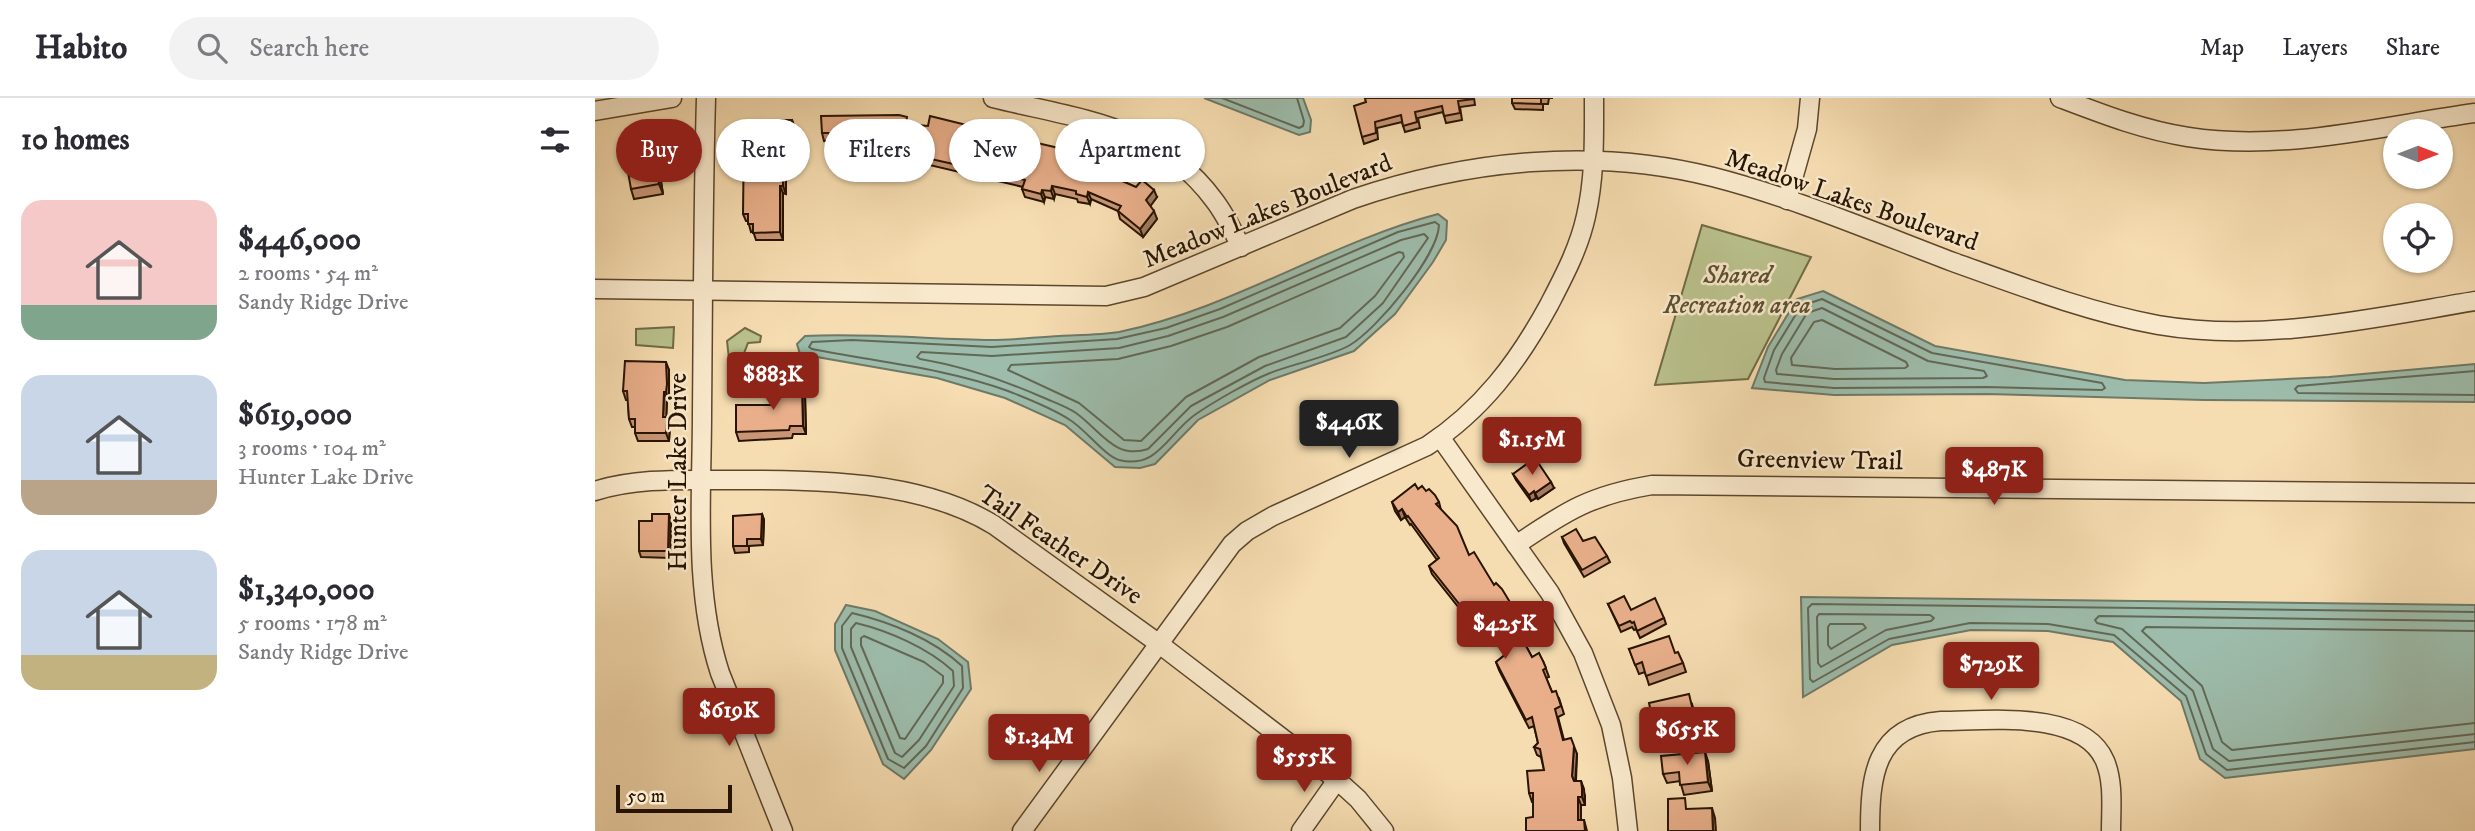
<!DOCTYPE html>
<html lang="en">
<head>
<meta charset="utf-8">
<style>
	body { margin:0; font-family:"IM FELL DW Pica",serif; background:#f2f2f3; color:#2b2b33; height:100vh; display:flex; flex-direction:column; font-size:26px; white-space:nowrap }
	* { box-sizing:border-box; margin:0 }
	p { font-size:23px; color:#7c7c81 }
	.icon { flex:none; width:38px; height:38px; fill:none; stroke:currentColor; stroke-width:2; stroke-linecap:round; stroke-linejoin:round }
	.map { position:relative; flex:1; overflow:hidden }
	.details { display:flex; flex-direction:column; background:#fff; width:595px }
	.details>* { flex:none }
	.top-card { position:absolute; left:21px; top:21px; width:665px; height:63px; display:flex; gap:14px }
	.needle { width:46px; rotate:90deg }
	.controls { position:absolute; left:1788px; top:21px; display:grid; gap:14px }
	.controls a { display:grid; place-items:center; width:70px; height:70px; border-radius:50%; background:#fff; box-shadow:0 2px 5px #0004; font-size:35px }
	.scale { position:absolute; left:21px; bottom:18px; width:116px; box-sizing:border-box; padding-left:7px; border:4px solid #281400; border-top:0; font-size:19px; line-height:24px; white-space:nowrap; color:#281400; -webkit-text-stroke:5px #f9e9cc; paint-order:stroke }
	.price { position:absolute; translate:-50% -60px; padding:0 16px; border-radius:7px; background:#8f2418; color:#fff; font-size:23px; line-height:46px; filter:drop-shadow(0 2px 4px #0008) }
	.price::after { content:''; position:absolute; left:50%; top:42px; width:21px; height:16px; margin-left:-10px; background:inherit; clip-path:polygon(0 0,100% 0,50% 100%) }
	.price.current { background:#222; color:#fff }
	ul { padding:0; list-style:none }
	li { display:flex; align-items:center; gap:21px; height:175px; padding:0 21px }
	li span { display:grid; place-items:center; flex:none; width:196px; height:140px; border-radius:21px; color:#555 }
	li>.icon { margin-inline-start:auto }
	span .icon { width:84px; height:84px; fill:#fffc; stroke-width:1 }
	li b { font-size:30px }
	h2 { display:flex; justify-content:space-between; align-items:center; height:84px; padding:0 21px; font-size:30px }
	.pill { padding:0 24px; border-radius:32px; background:#fff; box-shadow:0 2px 5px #0004; font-size:24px; line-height:63px }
	.pill.current { background:#8f2418; color:#fff }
	header { display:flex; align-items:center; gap:42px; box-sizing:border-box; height:98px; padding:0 35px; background:#fff; border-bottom:2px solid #e1e1e2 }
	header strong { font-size:33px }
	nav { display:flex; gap:38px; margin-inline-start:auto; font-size:24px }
	.search { width:490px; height:63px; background:#f2f2f3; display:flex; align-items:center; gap:18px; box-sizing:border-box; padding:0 24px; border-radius:38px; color:#7c7c81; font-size:26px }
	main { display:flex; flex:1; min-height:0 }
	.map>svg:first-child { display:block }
</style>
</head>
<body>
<header>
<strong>Habito</strong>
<div class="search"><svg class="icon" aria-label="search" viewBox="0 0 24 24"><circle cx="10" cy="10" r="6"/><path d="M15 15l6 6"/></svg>Search here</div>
<nav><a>Map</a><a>Layers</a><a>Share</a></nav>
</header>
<main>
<section class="details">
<h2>10 homes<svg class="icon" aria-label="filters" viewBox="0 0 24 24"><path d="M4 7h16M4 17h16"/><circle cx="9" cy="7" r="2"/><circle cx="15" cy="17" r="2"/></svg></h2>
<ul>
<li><span style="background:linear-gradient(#f6c9c9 75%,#7fa58c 0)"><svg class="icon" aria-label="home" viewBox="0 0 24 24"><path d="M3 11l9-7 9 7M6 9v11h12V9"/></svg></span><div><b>$446,000</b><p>2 rooms · 54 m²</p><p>Sandy Ridge Drive</p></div></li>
<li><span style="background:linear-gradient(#c9d6e8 75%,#b9a48a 0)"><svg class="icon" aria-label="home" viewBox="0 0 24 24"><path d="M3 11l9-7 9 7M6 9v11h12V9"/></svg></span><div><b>$619,000</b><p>3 rooms · 104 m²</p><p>Hunter Lake Drive</p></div></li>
<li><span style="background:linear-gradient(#c9d6e8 75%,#c2b280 0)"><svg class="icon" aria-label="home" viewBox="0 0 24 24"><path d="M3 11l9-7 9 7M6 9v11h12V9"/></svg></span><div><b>$1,340,000</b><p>5 rooms · 178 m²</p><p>Sandy Ridge Drive</p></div></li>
</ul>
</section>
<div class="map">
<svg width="1880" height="733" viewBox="0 0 1880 733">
	<rect width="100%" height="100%" fill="#f6ddb1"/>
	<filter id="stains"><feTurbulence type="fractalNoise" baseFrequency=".00286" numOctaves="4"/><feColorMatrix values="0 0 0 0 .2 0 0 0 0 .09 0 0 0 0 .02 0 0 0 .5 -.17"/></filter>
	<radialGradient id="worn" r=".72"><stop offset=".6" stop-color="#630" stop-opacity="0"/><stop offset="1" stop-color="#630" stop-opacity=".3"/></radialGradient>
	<!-- green -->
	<g fill="#bac28d" stroke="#716b46" stroke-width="2">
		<polygon points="1107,127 1216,159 1153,281 1060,287"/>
		<polygon points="79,229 78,250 41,247 41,231"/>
		<polygon points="150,230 166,238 165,244 153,245 144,268 135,270 132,243"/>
	</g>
	<!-- water -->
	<g fill="#9dbcab" stroke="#6e7967" stroke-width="2">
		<polygon points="609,0 708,0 716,22 715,34 704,37"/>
		<path d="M843 116 852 123 851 142 838 164 800 216 759 253 675 282 603 322 560 366 545 370 520 369 470 327 410 300 342 280 205 256 202 246 210 238C272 235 334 241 396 242 419 242 442 239 465 238 484 237 505 237 524 234 636 211 733 145 843 116Z"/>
		<polygon points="1228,193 1340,248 1530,282 1609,285 1734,279 1880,266 1880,304 1609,302 1392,296 1239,297 1157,290 1173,249 1202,201"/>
		<polygon points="1206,499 1880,507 1880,651 1630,680 1605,661 1586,603 1518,544 1453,533 1376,532 1297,547 1208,599"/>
		<polygon points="251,507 280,513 343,541 373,564 376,591 336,652 309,681 288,666 240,552 240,526"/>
	</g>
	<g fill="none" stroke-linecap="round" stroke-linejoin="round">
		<!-- shore -->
		<g stroke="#626856" stroke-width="2">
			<polyline points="627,0 704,30 708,28 709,23 702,0"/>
			<path d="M840 124 844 127C843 158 782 231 755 247 734 259 698 266 675 275 653 284 620 303 601 316 574 334 563 372 524 362 510 358 490 331 475 322 457 310 433 301 413 293 350 270 282 264 217 251L214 249 217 244 257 242 397 249 522 241 571 230 625 211 803 134Z"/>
			<path d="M829 136 833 140 788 205 751 239 670 268 596 308 553 351C520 362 506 333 481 315 471 308 458 304 447 299 408 282 367 268 325 261L322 259 326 254 397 258 524 250 573 238 628 219 806 142Z"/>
			<polygon points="804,154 808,155 809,159 780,198 745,230 664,259 591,299 546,343 529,342 484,305 413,272 416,267 523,261 576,248 632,229"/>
			<polygon points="1227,201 1337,255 1507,285 1510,290 1507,292 1392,289 1239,290 1170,284 1169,280 1179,252 1206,208"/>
			<polygon points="1227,210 1333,263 1389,273 1392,278 1388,280 1239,281 1182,276 1181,272 1187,256 1212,215"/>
			<polygon points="1227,222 1311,264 1313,268 1310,270 1240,271 1197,267 1196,260 1219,224"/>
			<polyline points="1880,273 1703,288 1700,291 1703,295 1880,297"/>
			<polyline points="1880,514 1217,506 1213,510 1215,581 1218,584 1294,541 1375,525 1453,526 1519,537 1591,598 1611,656 1632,672 1880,644"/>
			<path d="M257 515C295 524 338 541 367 568L368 590 331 648 309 670 293 661 247 550V528Z"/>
			<polygon points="1224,516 1335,517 1339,520 1336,523 1291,532 1226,569 1223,565 1222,519"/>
			<polyline points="1880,523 1504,518 1500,522 1502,525 1527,531 1598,593 1618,651 1634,663 1880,636"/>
			<path d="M261 525C294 533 333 550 358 573L359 588 324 642 307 659 300 655 256 549V531Z"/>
			<polygon points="1235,526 1268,526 1271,530 1236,551 1233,547 1233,529"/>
			<polyline points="1880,533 1551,529 1547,533 1607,588 1627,644 1637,652 1880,625"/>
			<polygon points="269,538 329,564 348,578 348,585 310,641 305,640 266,547 266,540"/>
		</g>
		<defs>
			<g id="street">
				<path d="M111 0C108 105 108 210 107 315 107 401 98 492 125 575L188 733"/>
				<path d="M398 0C482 21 563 26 619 102 630 116 638 133 646 149"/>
				<path d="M1465 0C1507 16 1548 32 1593 39 1688 54 1786 28 1880 15"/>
				<polyline points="0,13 77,0"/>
				<polyline points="1192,102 1212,31 1215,0"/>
				<path d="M0 191 511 198 549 189 758 101C872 62 999 49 1118 79 1200 100 1279 134 1358 164 1425 188 1493 214 1563 227 1668 245 1777 220 1880 203"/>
				<polyline points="845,339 955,495 988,555 1016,627 1027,680 1033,733"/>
				<path d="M0 393C41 380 85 382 128 382 215 382 322 380 399 427L563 545 742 682 763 701 789 733"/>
				<path d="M921 447C971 413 996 397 1057 387L1880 395"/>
				<path d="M427 733 637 446 652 433 678 418 832 348C887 312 923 264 954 207 969 178 984 150 991 118 1000 79 999 40 999 0"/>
				<polyline points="706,733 742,682"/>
				<path d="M1275 733C1275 680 1279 628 1346 623 1393 623 1488 611 1510 663 1519 685 1516 710 1516 733"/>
			</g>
		</defs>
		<!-- street casing -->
		<use href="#street" stroke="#5c462c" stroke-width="21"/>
		<!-- street -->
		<use href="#street" stroke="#f9e9cc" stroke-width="18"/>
	</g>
	<!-- wall -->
	<g fill="#c89677" stroke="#281400" stroke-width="2">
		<polygon points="770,0 879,0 880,7 865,9 867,22 851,25 848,14 823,20 825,30 810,34 807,24 782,30 783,41 769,46 767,39 771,4"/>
		<polygon points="917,0 958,0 954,0 953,6 948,6 948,12 920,11 917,5"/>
		<polygon points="197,22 200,30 200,52 182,52 181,70 191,78 191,96 188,95 188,142 161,142 158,133 156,134 153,123 151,123 148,116 161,35"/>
		<polygon points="315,26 438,46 488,56 490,61 527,77 525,82 562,99 555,108 562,121 548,139 525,121 523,113 496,101 495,106 483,104 482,101 460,96 459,101 450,99 449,104 430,99 427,91 428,89 330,66 327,59 291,56 291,69 283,69 283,73 264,74 263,70 238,71 235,63 235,42 229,43 227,35"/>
		<polygon points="43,37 45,43 61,52 68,96 39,101 36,91"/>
		<polygon points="74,272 74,302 72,302 71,319 75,327 74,343 43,343 40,335 40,329 37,329 34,321 33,302 31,302 28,293"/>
		<polygon points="210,297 211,336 198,336 197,340 144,343 141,334 178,307"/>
		<polygon points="918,376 959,390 943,401 941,400 936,403 921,382"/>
		<polygon points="823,391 831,393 844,404 846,412 874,457 899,487 930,529 933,537 927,541 937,559 948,563 954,579 951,580 957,594 964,600 969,616 963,619 969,642 982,656 981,683 986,683 990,698 990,707 986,707 986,722 989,722 992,733 931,733 938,719 938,704 937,704 934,695 949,672 946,659 942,657 939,649 943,645 939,628 934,630 904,572 901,564 910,557 887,525 882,529 870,513 868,515 837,476 834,468 842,462 816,426 815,427 810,419 806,422 800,413 797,404"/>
		<polygon points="167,416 169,422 168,447 154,448 154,454 140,455 138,448"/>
		<polygon points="57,423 76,423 75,460 46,459 44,453"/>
		<polygon points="967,439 988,443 1012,458 1015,464 989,479 969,445"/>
		<polygon points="1013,506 1069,520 1071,526 1045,540 1041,531 1039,532 1037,529 1026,534"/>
		<polygon points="1034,551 1080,555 1088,565 1091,574 1054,587 1050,574 1044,576"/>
		<polygon points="1097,606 1105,635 1081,641 1075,628 1061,632 1058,623"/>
		<polygon points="1113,663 1117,693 1089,697 1085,683 1072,685 1068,676"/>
	</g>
	<!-- shaded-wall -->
	<g fill="#a27a61" stroke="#281400" stroke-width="2">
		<polygon points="197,22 200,30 200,52 197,45"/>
		<polygon points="57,42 61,52 68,96 64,86"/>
		<polygon points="179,45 182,52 181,78 178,70"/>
		<polygon points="288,49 291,56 291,69 288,61"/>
		<polygon points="524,69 527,77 522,88 520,80"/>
		<polygon points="188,70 191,78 191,96 188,88"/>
		<polygon points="185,88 188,95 188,142 185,134"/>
		<polygon points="457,88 460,96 459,101 456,93"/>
		<polygon points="447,92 450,99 449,104 446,96"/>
		<polygon points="559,92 562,99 554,110 551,102"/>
		<polygon points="493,94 496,101 495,106 492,99"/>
		<polygon points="559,113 562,121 548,139 545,131"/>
		<polygon points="71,264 74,272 74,302 71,294"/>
		<polygon points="207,289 210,297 211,336 208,328"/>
		<polygon points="69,294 72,302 71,327 68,319"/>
		<polygon points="72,319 75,327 74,343 71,335"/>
		<polygon points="956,384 959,390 943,401 940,395"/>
		<polygon points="939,393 941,400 936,403 934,397"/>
		<polygon points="807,411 810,419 806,422 803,414"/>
		<polygon points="74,416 76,423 75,460 73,453"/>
		<polygon points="167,416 169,422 168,447 166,441"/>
		<polygon points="867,505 870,513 868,515 865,507"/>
		<polygon points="884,517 887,525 882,529 879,521"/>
		<polygon points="930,529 933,537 926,541 923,533"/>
		<polygon points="979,648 982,656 980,686 982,691 977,678"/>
		<polygon points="1110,654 1113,663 1117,693 1113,684"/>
		<polygon points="986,683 989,691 990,707 987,699"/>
		<polygon points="983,699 986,707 986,730 983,722"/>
		<polygon points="1117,710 1120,720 1121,733 1118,733"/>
	</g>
	<!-- building -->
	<g fill="#e8af8a" stroke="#281400" stroke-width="2">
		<polygon points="770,0 878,0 878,1 863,3 865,15 849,18 847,8 820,14 822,24 808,28 806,17 780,24 781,35 767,39 759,8 771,4"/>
		<polygon points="917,0 946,0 946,6 917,5"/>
		<polygon points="304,17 312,19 311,26 333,28 335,18 412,37 438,46 438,44 481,54 488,56 487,61 508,65 509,63 524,69 520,80 541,89 547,82 559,92 551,102 559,113 545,131 523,113 526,108 493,94 492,99 481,96 481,93 457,88 456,93 447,92 446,96 427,91 430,82 327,59 329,52 288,49 288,61 280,61 280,65 261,66 261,63 235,63 235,41 234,35 227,35 226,18"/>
		<polygon points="163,22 197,22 197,45 179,45 178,70 188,70 188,88 185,88 185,134 158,135 158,126 153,126 153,116 148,116 149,35 161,35 161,29 164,29"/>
		<polygon points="43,37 44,43 57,42 64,86 36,91 27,40"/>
		<polygon points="30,263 71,264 72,286 71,294 69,294 68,319 72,319 71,335 40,335 40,321 34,321 32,293 28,293"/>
		<polygon points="178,289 207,289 208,328 195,328 194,332 141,334 141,307 178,307"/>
		<polygon points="940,360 956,384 940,395 939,393 934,397 918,376"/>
		<polygon points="820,386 823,391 827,388 831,393 834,391 840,397 844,404 841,406 862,428 874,457 879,454 899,487 901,485 907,491 930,529 923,533 937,559 944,555 948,563 951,570 948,572 957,594 961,593 966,608 960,611 968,642 976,640 979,648 977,678 979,683 986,683 987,690 987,699 983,699 983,722 989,722 990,733 931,733 931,720 938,719 938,695 934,695 932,673 949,672 945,651 939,649 943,645 937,619 931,622 901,564 912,555 884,517 879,521 867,505 865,507 834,468 844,460 813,418 812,419 807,411 803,414 797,404"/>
		<polygon points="57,416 74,416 73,453 44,453 44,423 57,423"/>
		<polygon points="167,416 166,441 152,441 152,448 138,448 138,418"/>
		<polygon points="981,431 988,443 1000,439 1012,458 987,472 967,439"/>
		<polygon points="1029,498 1036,512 1060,500 1069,520 1042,533 1039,524 1037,525 1035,523 1024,528 1013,506"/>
		<polygon points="1074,538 1080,555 1083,554 1088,565 1051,578 1047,564 1040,567 1034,551"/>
		<polygon points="1094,596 1101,625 1077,632 1072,619 1058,623 1054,605"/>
		<polygon points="1110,654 1113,684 1085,687 1084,674 1068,676 1066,658"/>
		<polygon points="1090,700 1091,711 1117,710 1118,733 1073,733 1073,701"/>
	</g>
	<g text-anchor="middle" stroke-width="5" stroke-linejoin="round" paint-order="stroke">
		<!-- street labels -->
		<g font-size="26" fill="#281400" stroke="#f9e9cc">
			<text transform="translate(1257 101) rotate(19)" y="9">Meadow Lakes Boulevard</text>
			<text transform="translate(672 112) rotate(-22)" y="9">Meadow Lakes Boulevard</text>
			<text transform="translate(1225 361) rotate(1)" y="9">Greenview Trail</text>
			<text transform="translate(82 374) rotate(-90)" y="9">Hunter Lake Drive</text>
			<text transform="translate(466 446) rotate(34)" y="9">Tail Feather Drive</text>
		</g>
		<!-- park labels -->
		<g font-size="26" font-style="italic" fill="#5b5131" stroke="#f9e9cc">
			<text x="1142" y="185">Shared<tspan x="1142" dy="30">Recreation area</tspan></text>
		</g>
	</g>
	<rect width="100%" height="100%" filter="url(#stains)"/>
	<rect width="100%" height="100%" fill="url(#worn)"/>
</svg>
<div class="controls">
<a><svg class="needle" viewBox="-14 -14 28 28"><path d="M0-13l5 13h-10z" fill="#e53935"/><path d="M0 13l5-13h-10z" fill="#7c7c81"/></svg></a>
<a><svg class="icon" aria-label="locate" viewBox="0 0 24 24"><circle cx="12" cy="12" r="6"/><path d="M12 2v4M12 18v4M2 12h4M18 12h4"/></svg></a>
</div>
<div class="scale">50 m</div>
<b class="price" style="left:178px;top:314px">$883K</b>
<b class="price current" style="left:754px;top:362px">$446K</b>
<b class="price" style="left:937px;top:379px">$1.15M</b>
<b class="price" style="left:1399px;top:409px">$487K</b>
<b class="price" style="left:910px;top:563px">$425K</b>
<b class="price" style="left:1396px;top:604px">$729K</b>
<b class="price" style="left:134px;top:650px">$619K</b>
<b class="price" style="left:1092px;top:669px">$655K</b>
<b class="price" style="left:444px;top:676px">$1.34M</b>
<b class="price" style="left:709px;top:696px">$555K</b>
<div class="top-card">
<a class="pill current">Buy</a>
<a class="pill">Rent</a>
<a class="pill">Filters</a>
<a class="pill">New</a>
<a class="pill">Apartment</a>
</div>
</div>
</main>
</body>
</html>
